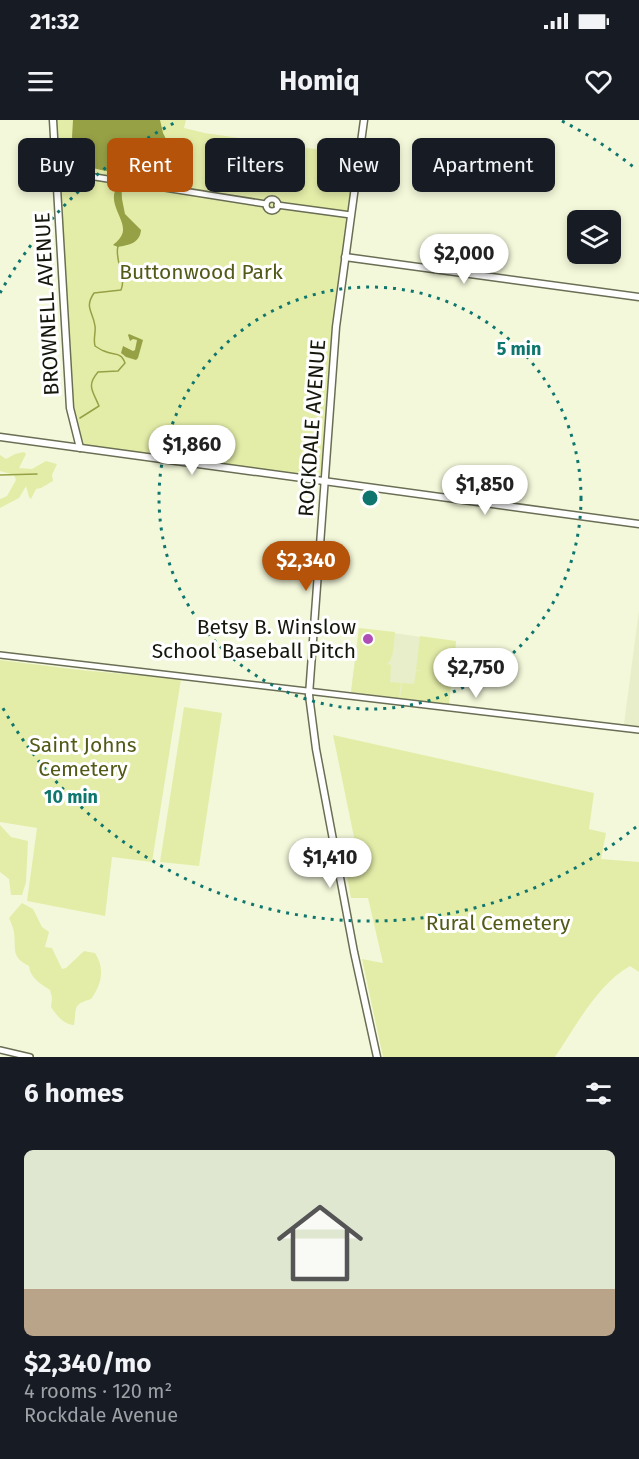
<!DOCTYPE html>
<html lang="en">
<head>
<meta charset="utf-8">
<style>
	body { margin:0; font-family:"Fira Sans",sans-serif; background:#242831; color:#f1f3f6; height:100vh; display:flex; flex-direction:column; font-size:22px; white-space:nowrap }
	* { box-sizing:border-box; margin:0 }
	p { font-size:20px; color:#9ea1a6 }
	.icon { flex:none; width:33px; height:33px; fill:none; stroke:currentColor; stroke-width:2; stroke-linecap:round; stroke-linejoin:round }
	.map { position:relative; height:937px; overflow:hidden }
	.side { display:flex; flex-direction:column; background:#171b24; flex:1 }
	.side>* { flex:none }
	.banner { position:absolute; left:18px; top:18px; width:603px; height:54px; display:flex; gap:12px }
	.controls { position:absolute; left:567px; top:90px; display:grid; gap:12px }
	.controls a { display:grid; place-items:center; width:54px; height:54px; border-radius:9px; background:#171b24; box-shadow:0 3px 9px #0003; font-size:30px }
	.price { position:absolute; translate:-50% -51px; padding:0 14px; border-radius:21px; background:#fff; color:#222; font-size:20px; line-height:39px; filter:drop-shadow(0 2px 3px #0008) }
	.price::after { content:''; position:absolute; left:50%; top:36px; width:18px; height:14px; margin-left:-9px; background:inherit; clip-path:polygon(0 0,100% 0,50% 100%) }
	.price.on { background:#b45309; color:#fff }
	ul { padding:0; list-style:none }
	li { display:grid; align-content:center; gap:12px; height:318px; padding:0 24px }
	li+li { border-top:2px solid #363941 }
	li span { display:grid; place-items:center; height:186px; border-radius:9px; color:#555 }
	li>.icon { margin-inline-start:auto }
	span .icon { width:108px; height:108px; fill:#fffc; stroke-width:1 }
	li b { font-size:26px }
	h2 { display:flex; justify-content:space-between; align-items:center; height:72px; padding:0 24px; font-size:26px }
	.pill { padding:0 21px; border-radius:9px; background:#171b24; box-shadow:0 3px 9px #0003; font-size:21px; line-height:54px }
	.pill.on { background:#b45309; color:#fff }
	.status { display:flex; justify-content:space-between; align-items:center; height:42px; padding:0 30px; background:#171b24; direction:ltr }
	.status svg { height:16px; fill:currentColor }
	header { display:flex; justify-content:space-between; align-items:center; height:78px; padding:0 24px; background:#171b24; font-size:27px; font-weight:700 }
	.map>svg:first-child { display:block }
</style>
</head>
<body>
<div class="status"><b>21:32</b><svg viewBox="0 0 49 12"><path d="M0 12V9h3v3zM5 12V6h3v6zM10 12V3h3v9zM15 12V0h3v12zM26 1h20v11H26zM47 4h2v5h-2z"/></svg></div>
<header><svg class="icon" aria-label="menu" viewBox="0 0 24 24"><path d="M4 6h16M4 12h16M4 18h16"/></svg>Homiq<svg class="icon" aria-label="heart" viewBox="0 0 24 24"><path d="M12 20l-8-8c-3-5 5-10 8-4 3-6 11-1 8 4z"/></svg></header>
<div class="map">
<svg width="639" height="937" viewBox="0 0 639 937">
	<rect width="100%" height="100%" fill="#f3f8da"/>
	<!-- built -->
	<g fill="#e8eec9">
		<polygon points="639,490 639,606 624,604"/>
		<polygon points="359,508 456,522 448,584 351,572"/>
	</g>
	<!-- green -->
	<g fill="#e4eda8">
		<polygon points="55,0 186,0 184,8 205,13 355,35 333,204 321,357 89,327 83,323 75,301 72,280"/>
		<polygon points="24,332 26,334 19,348 32,349 46,341 57,344 52,355 53,361 41,368 36,369 31,379 29,377 26,366 19,378 0,388 0,379 7,376 16,360 14,355 0,351 0,335 6,339 15,334"/>
		<path d="M359 508 395 512C394 523 394 539 387 544L391 545 390 562 401 563 399 578 351 572Z"/>
		<polygon points="420,516 456,521 449,584 400,578 402,563 414,564 416,551 422,551 416,550"/>
		<polygon points="0,540 80,550 181,559 152,742 112,737 105,796 27,781 37,708 0,702"/>
		<polygon points="184,587 222,593 199,746 160,742"/>
		<path d="M333 615 594 673 589 709 606 713 601 739 639 742V852L630 846C597 865 576 906 555 937H383L362 839 383 843 368 778H351L342 730 356 727Z"/>
		<polygon points="0,705 11,717 28,721 26,762 22,775 11,775 9,759 0,752"/>
		<path d="M22 783 33 789 42 807 49 812 45 827 52 828 62 849 66 848 84 831 95 833C105 848 102 864 91 879 72 885 77 887 74 905 63 904 57 896 51 887L52 878 50 870C41 864 30 858 29 846 11 837 16 830 14 812 13 807 11 803 9 798Z"/>
	</g>
	<!-- water -->
	<g fill="#96a045">
		<path d="M73 0H160L163 13 171 29 172 57C158 62 97 50 81 45L72 17Z"/>
		<path d="M117 67 120 69 125 94 141 110C140 123 129 125 118 127L113 125C115 123 118 121 120 118 132 104 105 85 117 67Z"/>
		<polygon points="129,214 143,220 138,238 136,240 126,237 121,233 123,226 133,231 135,230 137,220 133,219 130,221 128,215"/>
	</g>
	<g fill="none" stroke-linecap="round" stroke-linejoin="round">
		<!-- stream -->
		<g stroke="#96a045" stroke-width="1.5">
			<polyline points="121,67 121,81"/>
			<path d="M80 298 99 286C93 271 86 266 98 252L118 251 125 243C121 231 114 236 104 231 101 230 98 228 95 226 93 218 96 213 95 206 93 191 84 188 94 173L121 170C127 155 114 142 118 126"/>
			<polyline points="0,355 37,354"/>
		</g>
		<defs>
			<g id="tertiary">
				<polyline points="56,34 65,47 76,54 266,84"/>
				<polyline points="57,70 66,60 76,54"/>
				<circle cx="272" cy="85" r="6"/>
				<polyline points="277,85 351,95"/>
				<polyline points="0,535 639,610"/>
				<polyline points="0,930 30,937"/>
			</g>
			<g id="secondary">
				<polyline points="53,0 70,288 80,328"/>
				<polyline points="364,0 336,207 309,575 316,629 354,832 377,937"/>
				<polyline points="345,137 639,177"/>
				<polyline points="0,317 639,404"/>
			</g>
		</defs>
		<!-- tertiary casing -->
		<use href="#tertiary" stroke="#6a6e54" stroke-width="8"/>
		<!-- secondary casing -->
		<use href="#secondary" stroke="#6a6e54" stroke-width="9"/>
		<!-- tertiary -->
		<use href="#tertiary" stroke="#fff" stroke-width="5"/>
		<!-- secondary -->
		<use href="#secondary" stroke="#fff" stroke-width="6"/>
	</g>
	<!-- distance rings -->
	<g fill="none" stroke="#0f766e" stroke-width="3" stroke-dasharray="3 6">
		<circle cx="370" cy="378" r="211"/>
		<path d="M636 707A423 423 0 0 1 0 583M0 173A423 423 0 0 1 178 1M562 1A423 423 0 0 1 636 49"/>
	</g>
	<!-- markers -->
	<circle fill="#ae4eb6" stroke="#fff" stroke-width="2" cx="368" cy="519" r="6"/>
	<g text-anchor="middle" stroke-width="6" stroke-linejoin="round" paint-order="stroke">
		<!-- park labels -->
		<g font-size="21" fill="#535917" stroke="#fff">
			<text x="201" y="159">Buttonwood Park</text>
			<text x="83" y="632">Saint Johns<tspan x="83" dy="24">Cemetery</tspan></text>
			<text x="498" y="810">Rural Cemetery</text>
		</g>
		<!-- street labels -->
		<g font-size="21" fill="#15160c" stroke="#fff">
			<text transform="translate(47 184) rotate(-93)" y="7">BROWNELL AVENUE</text>
			<text transform="translate(312 308) rotate(-86)" y="7">ROCKDALE AVENUE</text>
		</g>
		<!-- poi labels -->
		<g font-size="21" fill="#15160c" stroke="#fff" text-anchor="end">
			<text x="356" y="514">Betsy B. Winslow<tspan x="356" dy="24">School Baseball Pitch</tspan></text>
		</g>
	</g>
	<circle cx="370" cy="378" r="9" fill="#0f766e" stroke="#fff" stroke-width="3"/>
	<g font-size="18" text-anchor="middle" font-weight="bold" fill="#0f766e" stroke="#fff" stroke-width="6" stroke-linejoin="round" paint-order="stroke">
		<text x="519" y="235">5 min</text>
		<text x="71" y="683">10 min</text>
	</g>
</svg>
<div class="controls">
<a><svg class="icon" aria-label="layers" viewBox="0 0 24 24"><path d="M12 4l9 5-9 5-9-5zM3 14l9 5 9-5"/></svg></a>
</div>
<b class="price" style="left:464px;top:165px">$2,000</b>
<b class="price" style="left:192px;top:356px">$1,860</b>
<b class="price" style="left:485px;top:396px">$1,850</b>
<b class="price on" style="left:306px;top:472px">$2,340</b>
<b class="price" style="left:476px;top:579px">$2,750</b>
<b class="price" style="left:330px;top:769px">$1,410</b>
<div class="banner">
<a class="pill">Buy</a>
<a class="pill on">Rent</a>
<a class="pill">Filters</a>
<a class="pill">New</a>
<a class="pill">Apartment</a>
</div>
</div>
<section class="side">
<h2>6 homes<svg class="icon" aria-label="filters" viewBox="0 0 24 24"><path d="M4 7h16M4 17h16"/><circle cx="9" cy="7" r="2"/><circle cx="15" cy="17" r="2"/></svg></h2>
<ul>
<li><span style="background:linear-gradient(#dfe7d0 75%,#b9a48a 0)"><svg class="icon" aria-label="home" viewBox="0 0 24 24"><path d="M3 11l9-7 9 7M6 9v11h12V9"/></svg></span><div><b>$2,340/mo</b><p>4 rooms · 120 m²</p><p>Rockdale Avenue</p></div></li>
</ul>
</section>
</body>
</html>
